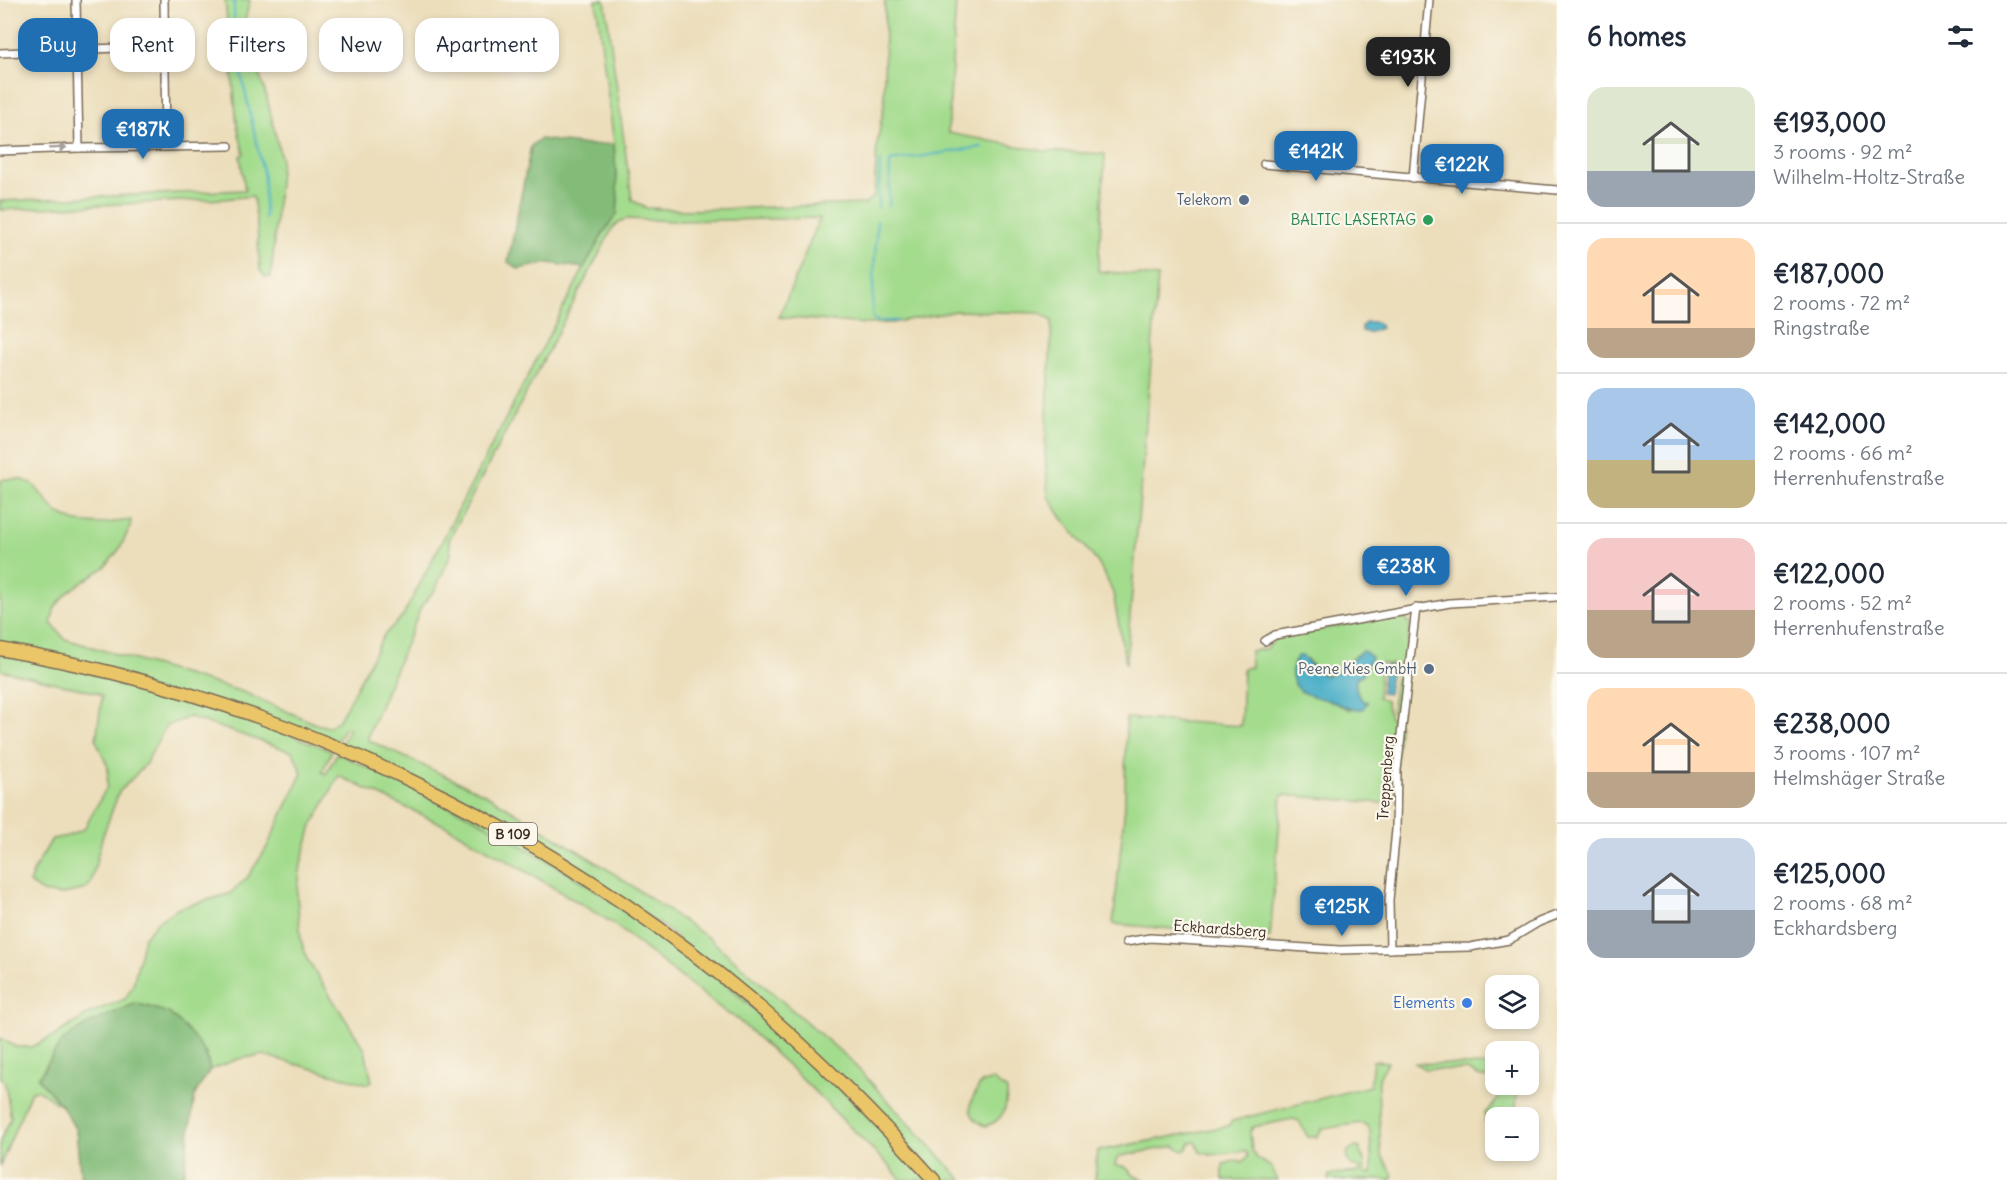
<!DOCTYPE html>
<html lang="en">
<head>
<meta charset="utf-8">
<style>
	body { margin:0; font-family:Delius,sans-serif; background:#f6f6f7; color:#1f2937; height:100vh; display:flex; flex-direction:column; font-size:22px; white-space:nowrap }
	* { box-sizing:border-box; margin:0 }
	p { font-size:20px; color:#747a83 }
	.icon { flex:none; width:33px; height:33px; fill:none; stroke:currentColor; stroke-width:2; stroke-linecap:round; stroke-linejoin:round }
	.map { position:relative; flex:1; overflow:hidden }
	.sheet { display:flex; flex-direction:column; background:#fff; width:450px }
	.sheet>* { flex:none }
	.hud { position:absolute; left:18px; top:18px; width:570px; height:54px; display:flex; gap:12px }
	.fabs { position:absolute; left:1485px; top:975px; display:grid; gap:12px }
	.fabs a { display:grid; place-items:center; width:54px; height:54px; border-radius:12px; background:#fff; box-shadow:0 3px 9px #0003; font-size:30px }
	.price { position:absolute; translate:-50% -51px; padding:0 14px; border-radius:12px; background:#1f6fb2; color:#fff; font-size:20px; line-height:39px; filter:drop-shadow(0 2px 3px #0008) }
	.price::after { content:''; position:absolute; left:50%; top:36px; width:18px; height:14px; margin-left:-9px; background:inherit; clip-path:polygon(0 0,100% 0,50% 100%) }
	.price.selected { background:#222; color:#fff }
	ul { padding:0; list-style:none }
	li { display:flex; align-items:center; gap:18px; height:150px; padding:0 30px }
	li+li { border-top:2px solid #e0e1e3 }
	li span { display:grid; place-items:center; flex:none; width:168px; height:120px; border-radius:18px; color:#555 }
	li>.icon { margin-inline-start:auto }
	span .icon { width:72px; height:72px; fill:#fffc; stroke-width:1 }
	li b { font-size:26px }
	h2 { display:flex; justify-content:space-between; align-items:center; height:72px; padding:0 30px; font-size:26px }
	.tag { padding:0 21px; border-radius:18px; background:#fff; box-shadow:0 3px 9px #0003; font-size:21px; line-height:54px }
	.tag.selected { background:#1f6fb2; color:#fff }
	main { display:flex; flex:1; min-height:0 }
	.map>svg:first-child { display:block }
</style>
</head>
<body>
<main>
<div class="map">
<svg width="1557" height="1180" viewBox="0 0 1557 1180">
	<rect width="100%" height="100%" fill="#fbf7ec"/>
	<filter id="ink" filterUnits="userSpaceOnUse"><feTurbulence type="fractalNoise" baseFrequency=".0167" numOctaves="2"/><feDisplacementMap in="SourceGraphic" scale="12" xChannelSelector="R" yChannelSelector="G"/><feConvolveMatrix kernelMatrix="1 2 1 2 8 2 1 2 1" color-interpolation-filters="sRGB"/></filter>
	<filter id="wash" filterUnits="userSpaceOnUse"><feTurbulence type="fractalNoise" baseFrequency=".008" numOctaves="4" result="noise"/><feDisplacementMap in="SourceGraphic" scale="24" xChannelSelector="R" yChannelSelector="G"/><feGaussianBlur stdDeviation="1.35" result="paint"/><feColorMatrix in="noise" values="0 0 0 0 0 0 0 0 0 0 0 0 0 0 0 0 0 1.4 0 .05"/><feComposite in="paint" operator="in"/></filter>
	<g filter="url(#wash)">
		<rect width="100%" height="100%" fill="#ecdebb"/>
		<!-- green -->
		<g fill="#a4dc8e" stroke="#708356" stroke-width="1.5" fill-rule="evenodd">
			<polygon points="225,0 250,0 245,20 247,36 267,98 281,158 271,277 265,277 260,270 257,225 253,196 224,199 0,210 0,201 245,190 240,156 244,154 237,125"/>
			<polygon points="596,0 605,0 632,200 646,208 689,210 865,204 874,196 877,144 884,105 885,0 956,0 948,133 1044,151 1105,154 1098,271 1158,277 1126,665 1113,593 1105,575 1098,563 1062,518 1048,496 1045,451 1052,321 1040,313 956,311 891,323 867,324 779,317 820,218 676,221 626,219 619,222 612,229 449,540 451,554 435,590 422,605 369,733 368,740 487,795 604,867 710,939 848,1058 962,1180 940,1180 906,1143 662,925 341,745 349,728 345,727 336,743 0,644 0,481 5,479 21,479 33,484 57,513 76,522 98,524 131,520 130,527 120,548 105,567 68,592 55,607 51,623 65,639 243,692 316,724 329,727 339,720 384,635 403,616 584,268 604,232 617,214 618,200 614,144"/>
			<path d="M1398 615 1403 616 1410 624 1400 714 1396 715 1392 711 1397 665 1381 663 1378 698 1386 700 1390 718 1399 725 1393 804 1282 795 1270 937 1113 924 1125 806 1126 718 1241 726 1243 668 1251 667 1250 651 1266 649 1278 637ZM1356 655 1370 662 1363 674 1356 678C1355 688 1357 699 1367 702L1350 710 1333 702 1300 691 1307 659C1325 684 1339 678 1356 655Z"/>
			<path d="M0 653C60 666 119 679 177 696 230 711 281 731 332 751L322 772 326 774 337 753 478 820 599 892 717 977 820 1067 929 1180H901L891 1168 795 1072 735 1017 728 1014 611 922 546 883 448 827 339 776 312 826 301 864 297 896 301 940 307 959 365 1050 372 1082 368 1084 263 1055 238 1059 210 1070 206 1054 38 1078 62 1107 38 1090 31 1091 0 1166V1141L11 1118 5 1083 0 1076V1038L16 1047H31L54 1036 90 1013 125 999 133 985 144 937 158 921 179 908 229 894 247 878 266 849 302 773 293 752 189 717 166 726 145 765 119 792 102 838 91 883 86 889 60 895 42 892 29 883 35 868 52 839 68 836 84 829 107 787 108 767 96 740 102 697 98 693 0 670Z"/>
			<polygon points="1373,1061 1388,1062 1380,1076 1378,1086 1381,1154 1393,1175 1392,1180 1328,1180 1329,1175 1360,1172 1360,1168 1350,1165 1347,1158 1348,1151 1355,1147 1360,1148 1364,1161 1365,1174 1372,1174 1370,1132 1368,1126 1361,1123 1322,1129 1317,1137 1308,1137 1299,1121 1293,1119 1253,1127 1250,1132 1252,1151 1257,1158 1271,1167 1278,1180 1223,1180 1223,1164 1238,1160 1242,1162 1247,1158 1248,1154 1245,1151 1210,1155 1200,1152 1196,1142 1190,1143 1186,1150 1183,1151 1175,1146 1121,1156 1117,1159 1115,1165 1126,1167 1133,1175 1145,1180 1095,1180 1097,1151 1228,1126 1232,1121 1370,1086"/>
			<polygon points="1414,1063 1495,1066 1495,1083 1490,1078 1480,1077 1467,1070 1425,1069"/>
			<path d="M993 1080 1007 1090C1007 1108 1004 1121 985 1126 962 1115 970 1100 982 1082Z"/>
			<path d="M1496 1085H1518L1515 1117 1496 1118 1495 1136 1485 1121V1113C1495 1104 1502 1099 1496 1085Z"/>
		</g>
		<!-- forest -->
		<g fill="#83bc79" stroke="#5f734c" stroke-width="1.5">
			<polygon points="540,139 587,145 614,144 618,200 617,214 604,232 584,268 549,263 518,269 508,262 531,146"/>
			<polygon points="136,1003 169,1013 192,1035 206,1054 210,1070 195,1094 183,1179 81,1180 76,1130 62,1106 38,1078 61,1042 88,1024"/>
		</g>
		<!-- water -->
		<g fill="#48afc7" stroke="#426c72" stroke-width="1.5">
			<path d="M1366 322C1373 322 1378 320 1381 328L1368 333 1362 331V326Z"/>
			<path d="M1362 651 1367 653 1371 657 1363 674 1356 678C1355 688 1357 699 1367 702L1363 709C1350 711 1343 705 1331 701 1322 698 1308 697 1300 690 1288 681 1291 666 1298 656H1303C1308 660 1310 666 1315 670 1335 687 1348 660 1362 651Z"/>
			<polygon points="1384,666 1391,666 1388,694 1381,693"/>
		</g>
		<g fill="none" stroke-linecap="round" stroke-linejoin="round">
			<!-- stream -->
			<g stroke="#48afc7" stroke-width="2">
				<polyline points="234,0 234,41 264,177 265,218"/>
				<polyline points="889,206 890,161 982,147"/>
				<polyline points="878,208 880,161"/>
				<polyline points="877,221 872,311 873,319 876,321 898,321"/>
			</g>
		</g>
	</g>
	<g filter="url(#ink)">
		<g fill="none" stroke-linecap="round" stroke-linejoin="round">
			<defs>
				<g id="street">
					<polyline points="76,0 79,148"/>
					<polyline points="0,53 164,46"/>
					<polyline points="163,147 229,146"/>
					<polyline points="0,151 79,148 163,147 166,140 164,0"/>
					<polyline points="1264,164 1557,190"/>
					<polyline points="1413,178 1429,0"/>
					<polyline points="1265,641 1275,635 1450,603 1557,597"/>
					<polyline points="1126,942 1150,938 1340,950 1470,947 1509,940 1539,922 1557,915"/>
					<polyline points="1390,949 1389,900 1396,830 1397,770 1416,608"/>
				</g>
				<path id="highway" d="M0 649C38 656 76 664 113 673 346 731 566 845 750 999 816 1055 876 1116 934 1180"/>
			</defs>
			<!-- street casing -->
			<use href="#street" stroke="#796955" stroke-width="10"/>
			<!-- highway casing -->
			<use href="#highway" stroke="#796955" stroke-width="15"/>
			<!-- street -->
			<use href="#street" stroke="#fff" stroke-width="7"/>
			<!-- highway -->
			<use href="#highway" stroke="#ebc669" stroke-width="12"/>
		</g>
		<!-- one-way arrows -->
		<defs><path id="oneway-solid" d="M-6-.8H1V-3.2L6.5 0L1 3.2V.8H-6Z" transform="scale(1.5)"/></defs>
		<use fill="#a79f9a" href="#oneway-solid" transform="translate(58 148) rotate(-3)"/>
	</g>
	<!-- markers -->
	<g fill="#5c6f8a" stroke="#fbf7ec" stroke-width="2">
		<circle cx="1244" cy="200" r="6"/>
		<circle cx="1429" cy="669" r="6"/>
	</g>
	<circle fill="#2e9e5b" stroke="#fbf7ec" stroke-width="2" cx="1428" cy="220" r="6"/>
	<circle fill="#3f7fe0" stroke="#fbf7ec" stroke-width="2" cx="1467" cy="1003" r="6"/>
	<g text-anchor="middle" stroke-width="4.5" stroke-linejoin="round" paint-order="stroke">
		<!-- shield labels -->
		<rect fill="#fbf7ec" stroke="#75685c" stroke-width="1.5" x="489" y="823" width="48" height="22" rx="4.5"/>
		<g font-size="14" font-weight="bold" fill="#3b2a1e">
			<text x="513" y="839">B 109</text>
		</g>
		<!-- service labels -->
		<g font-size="15" fill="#4e5e75" stroke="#fbf7ec" text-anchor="end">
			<text x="1232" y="205">Telekom</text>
			<text x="1417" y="674">Peene Kies GmbH</text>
		</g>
		<!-- leisure labels -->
		<g font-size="15" fill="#27864d" stroke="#fbf7ec" text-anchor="end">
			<text x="1416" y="225">BALTIC LASERTAG</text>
		</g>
		<!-- street labels -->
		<g font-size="15" fill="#3b2a1e" stroke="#fbf7ec">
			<text transform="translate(1386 778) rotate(-86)" y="5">Treppenberg</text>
			<text transform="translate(1220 929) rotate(4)" y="5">Eckhardsberg</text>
		</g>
		<!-- shop labels -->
		<g font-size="15" fill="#366cbe" stroke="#fbf7ec" text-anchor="end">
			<text x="1455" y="1008">Elements</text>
		</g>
	</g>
</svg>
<div class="fabs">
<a><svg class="icon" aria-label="layers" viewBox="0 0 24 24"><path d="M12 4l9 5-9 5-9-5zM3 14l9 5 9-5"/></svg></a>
<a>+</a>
<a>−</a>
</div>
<b class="price selected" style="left:1408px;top:88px">€193K</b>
<b class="price" style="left:143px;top:160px">€187K</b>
<b class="price" style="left:1316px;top:182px">€142K</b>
<b class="price" style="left:1462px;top:195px">€122K</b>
<b class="price" style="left:1406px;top:597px">€238K</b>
<b class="price" style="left:1342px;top:937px">€125K</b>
<div class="hud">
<a class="tag selected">Buy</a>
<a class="tag">Rent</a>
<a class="tag">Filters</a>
<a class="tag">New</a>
<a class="tag">Apartment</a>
</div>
</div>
<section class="sheet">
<h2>6 homes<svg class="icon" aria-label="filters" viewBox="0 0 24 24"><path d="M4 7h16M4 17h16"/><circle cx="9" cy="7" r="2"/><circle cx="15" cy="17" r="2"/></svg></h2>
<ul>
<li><span style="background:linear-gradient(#dfe7d0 70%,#9aa5b1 0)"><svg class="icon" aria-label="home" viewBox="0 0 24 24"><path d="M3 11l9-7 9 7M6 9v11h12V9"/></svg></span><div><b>€193,000</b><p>3 rooms · 92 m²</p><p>Wilhelm-Holtz-Straße</p></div></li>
<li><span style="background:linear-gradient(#ffd9b3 75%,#b9a48a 0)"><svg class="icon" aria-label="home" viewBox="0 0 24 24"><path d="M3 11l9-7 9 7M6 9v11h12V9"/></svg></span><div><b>€187,000</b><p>2 rooms · 72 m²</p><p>Ringstraße</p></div></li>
<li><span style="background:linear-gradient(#a9c7e8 60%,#c2b280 0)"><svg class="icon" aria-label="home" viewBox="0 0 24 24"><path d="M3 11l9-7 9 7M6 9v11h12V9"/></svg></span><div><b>€142,000</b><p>2 rooms · 66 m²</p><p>Herrenhufenstraße</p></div></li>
<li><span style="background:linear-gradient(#f6c9c9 60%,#b9a48a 0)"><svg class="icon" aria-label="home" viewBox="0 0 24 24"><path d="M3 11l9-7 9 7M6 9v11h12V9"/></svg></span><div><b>€122,000</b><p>2 rooms · 52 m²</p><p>Herrenhufenstraße</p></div></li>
<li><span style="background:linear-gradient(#ffd9b3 70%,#b9a48a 0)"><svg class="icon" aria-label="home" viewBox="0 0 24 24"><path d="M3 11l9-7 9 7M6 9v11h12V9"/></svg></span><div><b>€238,000</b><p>3 rooms · 107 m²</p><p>Helmshäger Straße</p></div></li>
<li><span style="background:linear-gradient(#c9d6e8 60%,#9aa5b1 0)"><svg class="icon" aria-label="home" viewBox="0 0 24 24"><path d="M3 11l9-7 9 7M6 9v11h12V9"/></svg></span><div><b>€125,000</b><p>2 rooms · 68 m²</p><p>Eckhardsberg</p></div></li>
</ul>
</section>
</main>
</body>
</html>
